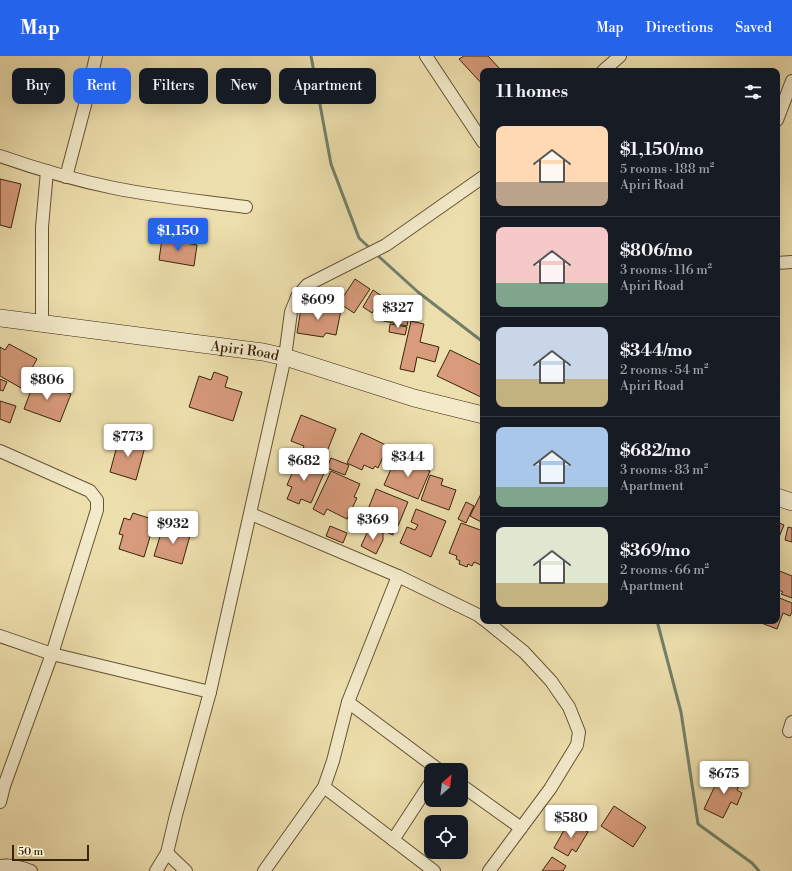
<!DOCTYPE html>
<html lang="en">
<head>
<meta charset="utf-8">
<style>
	body { margin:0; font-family:"Libre Bodoni",serif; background:#20242c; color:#f1f3f6; height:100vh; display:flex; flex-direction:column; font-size:15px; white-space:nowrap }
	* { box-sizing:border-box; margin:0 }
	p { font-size:13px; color:#9ea1a6 }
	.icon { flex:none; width:22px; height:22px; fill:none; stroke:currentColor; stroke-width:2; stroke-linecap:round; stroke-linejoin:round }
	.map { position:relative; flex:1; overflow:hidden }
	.sheet { position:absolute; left:480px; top:12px; width:300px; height:556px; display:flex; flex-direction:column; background:#171b24; border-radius:8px; box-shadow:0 4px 16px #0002 }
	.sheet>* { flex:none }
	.banner { position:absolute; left:12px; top:12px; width:380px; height:36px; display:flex; gap:8px }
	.needle { width:26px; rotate:28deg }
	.tools { position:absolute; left:424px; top:707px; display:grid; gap:8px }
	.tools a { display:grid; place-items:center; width:44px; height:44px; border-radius:8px; background:#171b24; box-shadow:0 4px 16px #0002; font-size:20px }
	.scale { position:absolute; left:12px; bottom:10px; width:77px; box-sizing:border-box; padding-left:4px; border:2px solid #38240b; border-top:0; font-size:11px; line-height:14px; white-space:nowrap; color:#38240b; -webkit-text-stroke:3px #f3eaca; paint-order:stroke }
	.price { position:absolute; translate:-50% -34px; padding:0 9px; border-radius:4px; background:#fff; color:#222; font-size:13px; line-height:26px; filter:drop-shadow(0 1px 2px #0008) }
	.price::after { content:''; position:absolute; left:50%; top:24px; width:12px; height:9px; margin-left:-6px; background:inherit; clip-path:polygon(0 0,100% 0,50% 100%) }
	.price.current { background:#2563eb; color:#fff }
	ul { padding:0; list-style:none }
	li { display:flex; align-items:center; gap:12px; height:100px; padding:0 16px }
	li+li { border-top:1px solid #363941 }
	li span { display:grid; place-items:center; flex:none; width:112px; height:80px; border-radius:8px; color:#555 }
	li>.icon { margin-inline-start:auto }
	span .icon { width:48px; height:48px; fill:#fffc; stroke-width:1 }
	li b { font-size:17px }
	h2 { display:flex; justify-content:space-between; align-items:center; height:48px; padding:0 16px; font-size:17px }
	.tag { padding:0 14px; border-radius:8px; background:#171b24; box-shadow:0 4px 16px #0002; font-size:14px; line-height:36px }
	.tag.current { background:#2563eb; color:#fff }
	header { display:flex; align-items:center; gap:24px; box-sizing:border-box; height:56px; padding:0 20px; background:#2563eb; color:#fff }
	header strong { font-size:19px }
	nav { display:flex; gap:22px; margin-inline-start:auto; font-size:14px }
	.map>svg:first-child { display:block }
</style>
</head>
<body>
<header>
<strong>Map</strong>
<nav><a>Map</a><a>Directions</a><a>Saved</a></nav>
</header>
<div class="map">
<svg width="792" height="815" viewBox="0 0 792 815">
	<rect width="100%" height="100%" fill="#eddfad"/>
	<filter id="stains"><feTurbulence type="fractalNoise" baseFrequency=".005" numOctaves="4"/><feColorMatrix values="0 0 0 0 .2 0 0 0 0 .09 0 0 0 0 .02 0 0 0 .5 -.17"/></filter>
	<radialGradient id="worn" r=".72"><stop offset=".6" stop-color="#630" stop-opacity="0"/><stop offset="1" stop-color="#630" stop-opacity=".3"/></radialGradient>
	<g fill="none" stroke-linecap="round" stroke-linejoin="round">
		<!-- stream -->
		<g stroke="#72806a" stroke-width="3">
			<polyline points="311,0 331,108 359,182 372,194"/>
			<polyline points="376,198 418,236 483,286"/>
			<polyline points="657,565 681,656 698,768 752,807 759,815"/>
		</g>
	</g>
	<!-- building -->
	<g fill="#d89b7c" stroke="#38240b">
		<polygon points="464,0 488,0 500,13 499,15 483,15 483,29 459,3"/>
		<polygon points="0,123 21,128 11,172 0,169"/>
		<polygon points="162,183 197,189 194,210 159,204"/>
		<polygon points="355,223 370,233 354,257 339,247"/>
		<polygon points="373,234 382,240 372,257 363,251"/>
		<polygon points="302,247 341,254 336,279 326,277 323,281 297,277"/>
		<polygon points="383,248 410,254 407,270 379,264"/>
		<polygon points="411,265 424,268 420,286 439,291 435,306 417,301 414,316 400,313"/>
		<polygon points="390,268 407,271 405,279 389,276"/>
		<polygon points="9,288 37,303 21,332 0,320 0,291 5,294"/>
		<polygon points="450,294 483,310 483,342 437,320"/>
		<polygon points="214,316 228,321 225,331 242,336 233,365 189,351 199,320 211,324"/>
		<polygon points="0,323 7,326 3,335 0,334"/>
		<polygon points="35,324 71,338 60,366 24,353"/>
		<polygon points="0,345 16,350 10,367 0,363"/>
		<polygon points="301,359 336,373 322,408 301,399 304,390 291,385"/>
		<polygon points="361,377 388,390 378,412 375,410 373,413 364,409 362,414 347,407"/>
		<polygon points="120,379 146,387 136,424 110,416"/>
		<polygon points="407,401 420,407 419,410 430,415 418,443 384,429 391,413 395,414 399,406"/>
		<polygon points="331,402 349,409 345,419 327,412"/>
		<polygon points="298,403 325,415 311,447 301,443 299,448 287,443 292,431 287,429"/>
		<polygon points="331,415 360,428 354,441 357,442 347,463 327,453 324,459 313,453"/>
		<polygon points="430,419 443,423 441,429 456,434 449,454 421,444"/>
		<polygon points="376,433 408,446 398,470 394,469 393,479 363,466"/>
		<polygon points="481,438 483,439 483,467 470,460"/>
		<polygon points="466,446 474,450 466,467 458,463"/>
		<polygon points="416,453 446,465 431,501 400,487 407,471 415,474 418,469 411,466"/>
		<polygon points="133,457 155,464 144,501 119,493 123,479 119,478 124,462 130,464"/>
		<polygon points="777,466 784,469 777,486"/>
		<polygon points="461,467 483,475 483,510 474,506 472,510 468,508 467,511 459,508 460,505 456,503 457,500 449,497"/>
		<polygon points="167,470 191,476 182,508 154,500 161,477 165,476"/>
		<polygon points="330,470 347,477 343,487 326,480"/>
		<polygon points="788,471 792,472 792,486 785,484"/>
		<polygon points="374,472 383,477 383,484 376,498 361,490 368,475 372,477"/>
		<polygon points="777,514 792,520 792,542 781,538 783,536 777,533"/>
		<polygon points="777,541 792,547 792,556 790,560 783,557 777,573 756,565 777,565"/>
		<polygon points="722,715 742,724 737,734 742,737 737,749 731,746 723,762 704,753"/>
		<polygon points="614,750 646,771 633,791 601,770"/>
		<polygon points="571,766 588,776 576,796 572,793 568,800 554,792 567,769 569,770"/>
		<polygon points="552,801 566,810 563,815 542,815"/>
	</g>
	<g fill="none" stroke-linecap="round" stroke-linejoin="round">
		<defs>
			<g id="street">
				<polyline points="426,0 483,86"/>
				<polyline points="603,15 620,0"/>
				<polyline points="777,64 792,25"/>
				<path d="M0 100C37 113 75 124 114 132 158 141 202 145 246 151"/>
				<polyline points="66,121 85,49 96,0"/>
				<polyline points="777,207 792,206"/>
				<polyline points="42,267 42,171 47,115"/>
				<polyline points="0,395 90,435 97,444 97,454 52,598 4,730 0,746"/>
				<polyline points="251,458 398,520 478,559 483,563"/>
				<polyline points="486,565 524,596 551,625 569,651 579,676 577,689 550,733 489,815"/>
				<polyline points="0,580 52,598 210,636"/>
				<polyline points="348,646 439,714"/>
				<polyline points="789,675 792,666"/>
				<polyline points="461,729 521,772"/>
				<polyline points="324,731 434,815"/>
				<polyline points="393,784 431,726"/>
				<polyline points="167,797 186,815"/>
				<path d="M0 810C11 808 21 811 31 815"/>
				<polyline points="156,815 167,797 176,759 210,636 285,301 291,256 297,241 307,229 386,189 483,121"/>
				<polyline points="264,815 324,731 333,705 348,646 398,520"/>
			</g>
			<g id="secondary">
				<path id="s1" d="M0 262 263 296 285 301 414 342 483 359"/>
				<polyline points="777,441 792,446"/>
			</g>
		</defs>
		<!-- street casing -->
		<use href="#street" stroke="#655334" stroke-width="14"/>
		<!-- secondary casing -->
		<use href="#secondary" stroke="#38240b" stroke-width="18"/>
		<!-- street -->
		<use href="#street" stroke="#f3eaca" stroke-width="12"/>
		<!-- secondary -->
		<use href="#secondary" stroke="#f3eaca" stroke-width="17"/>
	</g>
	<g text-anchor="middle" stroke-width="3.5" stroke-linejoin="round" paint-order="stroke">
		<!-- street labels -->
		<g font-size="14" fill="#38240b" stroke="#f3eaca">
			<text dy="5" stroke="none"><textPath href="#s1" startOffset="247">Apiri Road</textPath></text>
		</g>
	</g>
	<rect width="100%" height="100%" filter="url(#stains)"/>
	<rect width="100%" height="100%" fill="url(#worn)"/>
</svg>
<div class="tools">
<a><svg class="needle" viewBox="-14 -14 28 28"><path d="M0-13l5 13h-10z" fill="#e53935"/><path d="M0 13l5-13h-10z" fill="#9ea1a6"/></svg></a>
<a><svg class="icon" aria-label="locate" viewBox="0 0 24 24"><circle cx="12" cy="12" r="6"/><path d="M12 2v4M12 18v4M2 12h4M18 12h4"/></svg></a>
</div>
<div class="scale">50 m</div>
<b class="price current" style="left:178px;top:196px">$1,150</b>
<b class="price" style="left:318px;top:265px">$609</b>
<b class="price" style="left:398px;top:273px">$327</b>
<b class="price" style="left:47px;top:345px">$806</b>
<b class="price" style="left:128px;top:402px">$773</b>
<b class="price" style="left:408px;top:422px">$344</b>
<b class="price" style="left:304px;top:426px">$682</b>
<b class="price" style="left:373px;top:485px">$369</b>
<b class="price" style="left:173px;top:489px">$932</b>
<b class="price" style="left:724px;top:739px">$675</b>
<b class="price" style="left:571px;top:783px">$580</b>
<div class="banner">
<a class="tag">Buy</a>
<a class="tag current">Rent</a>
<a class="tag">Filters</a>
<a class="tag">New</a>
<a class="tag">Apartment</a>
</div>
<section class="sheet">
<h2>11 homes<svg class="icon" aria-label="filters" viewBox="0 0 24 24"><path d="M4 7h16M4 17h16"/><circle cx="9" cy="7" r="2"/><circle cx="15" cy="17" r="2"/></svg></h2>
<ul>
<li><span style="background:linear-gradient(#ffd9b3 70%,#b9a48a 0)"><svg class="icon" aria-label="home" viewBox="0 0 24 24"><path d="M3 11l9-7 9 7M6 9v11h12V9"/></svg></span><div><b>$1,150/mo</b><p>5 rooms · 188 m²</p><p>Apiri Road</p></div></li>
<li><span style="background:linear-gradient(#f6c9c9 70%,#7fa58c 0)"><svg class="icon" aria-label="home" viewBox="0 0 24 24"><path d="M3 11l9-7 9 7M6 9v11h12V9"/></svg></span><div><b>$806/mo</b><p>3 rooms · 116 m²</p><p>Apiri Road</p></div></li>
<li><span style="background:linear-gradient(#c9d6e8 65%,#c2b280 0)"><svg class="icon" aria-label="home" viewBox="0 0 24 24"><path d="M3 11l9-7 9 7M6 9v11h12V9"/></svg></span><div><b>$344/mo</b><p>2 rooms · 54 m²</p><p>Apiri Road</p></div></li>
<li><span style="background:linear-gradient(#a9c7e8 75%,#7fa58c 0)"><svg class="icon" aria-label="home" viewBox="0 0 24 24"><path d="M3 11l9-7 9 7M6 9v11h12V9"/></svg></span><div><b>$682/mo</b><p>3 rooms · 83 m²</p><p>Apartment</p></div></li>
<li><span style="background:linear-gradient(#dfe7d0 70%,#c2b280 0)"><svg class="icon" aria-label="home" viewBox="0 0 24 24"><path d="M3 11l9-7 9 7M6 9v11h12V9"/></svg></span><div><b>$369/mo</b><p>2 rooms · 66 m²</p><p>Apartment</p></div></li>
</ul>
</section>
</div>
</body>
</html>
